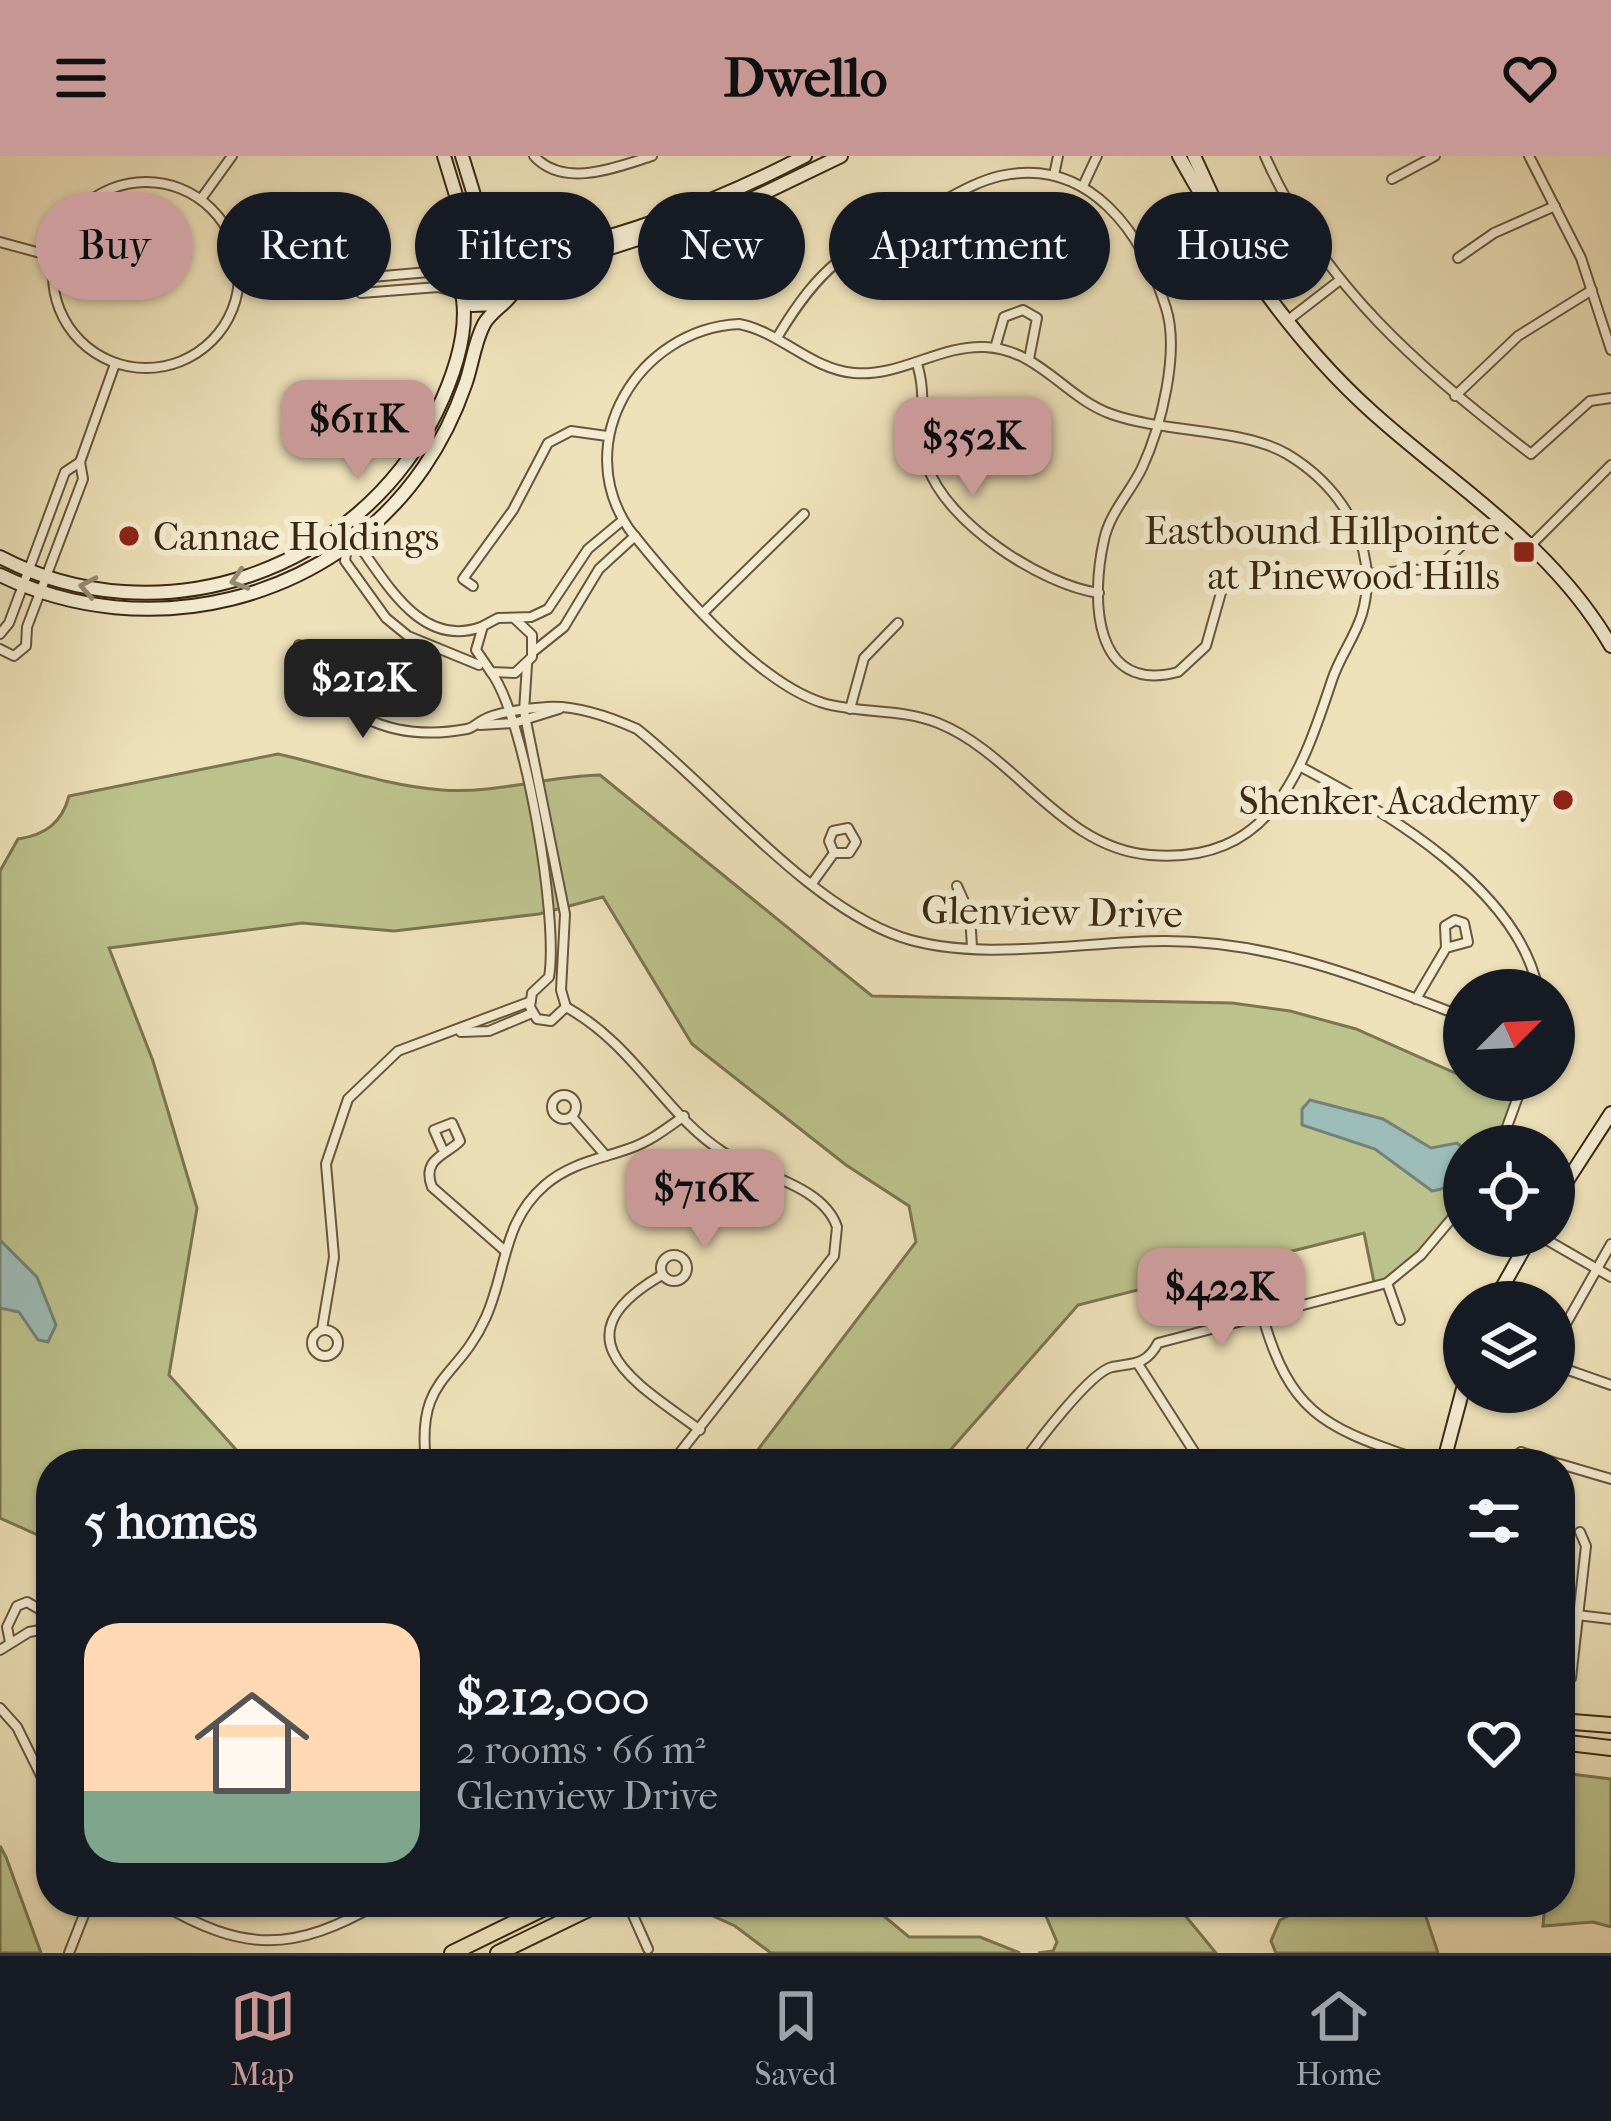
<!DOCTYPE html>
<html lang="en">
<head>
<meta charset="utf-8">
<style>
	body { margin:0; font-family:"IM FELL French Canon",serif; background:#20242c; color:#f1f3f6; height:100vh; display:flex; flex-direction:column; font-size:45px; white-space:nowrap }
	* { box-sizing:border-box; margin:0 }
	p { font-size:39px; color:#9ea1a6 }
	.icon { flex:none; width:66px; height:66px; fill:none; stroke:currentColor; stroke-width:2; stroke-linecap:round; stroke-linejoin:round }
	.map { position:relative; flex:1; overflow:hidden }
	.drawer { position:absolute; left:36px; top:1293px; width:1539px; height:468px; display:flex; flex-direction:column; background:#171b24; border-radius:48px; box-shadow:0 3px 9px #0004 }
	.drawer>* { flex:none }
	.banner { position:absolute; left:36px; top:36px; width:1539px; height:108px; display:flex; gap:24px }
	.needle { width:78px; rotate:66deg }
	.tools { position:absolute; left:1443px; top:813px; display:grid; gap:24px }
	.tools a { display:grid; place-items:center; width:132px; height:132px; border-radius:50%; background:#171b24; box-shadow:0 3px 9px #0004; font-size:60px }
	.price { position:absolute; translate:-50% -102px; padding:0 27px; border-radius:24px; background:#c59692; color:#111; font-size:39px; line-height:78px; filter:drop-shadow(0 3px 6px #0008) }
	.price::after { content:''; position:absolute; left:50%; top:72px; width:36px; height:27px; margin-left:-18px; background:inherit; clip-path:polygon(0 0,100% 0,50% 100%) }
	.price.on { background:#222; color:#fff }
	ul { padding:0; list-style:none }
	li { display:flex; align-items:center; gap:36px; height:300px; padding:0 48px }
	li span { display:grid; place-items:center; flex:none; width:336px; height:240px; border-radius:36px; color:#555 }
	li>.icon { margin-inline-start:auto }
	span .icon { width:144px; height:144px; fill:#fffc; stroke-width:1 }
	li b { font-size:51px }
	h2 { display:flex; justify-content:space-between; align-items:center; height:144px; padding:0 48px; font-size:51px }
	.pill { padding:0 42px; border-radius:54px; background:#171b24; box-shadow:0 3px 9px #0004; font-size:42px; line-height:108px }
	.pill.on { background:#c59692; color:#111 }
	header { display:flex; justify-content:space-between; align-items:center; height:156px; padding:0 48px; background:#c59692; color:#111; font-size:54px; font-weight:700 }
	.tab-bar { display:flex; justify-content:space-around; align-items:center; height:168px; border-top:3px solid #363941; background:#171b24; font-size:33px; color:#9ea1a6 }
	.tab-bar a { display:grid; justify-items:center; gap:6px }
	.tab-bar .on { color:#c59692 }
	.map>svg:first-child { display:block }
</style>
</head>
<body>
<header><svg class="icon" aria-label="menu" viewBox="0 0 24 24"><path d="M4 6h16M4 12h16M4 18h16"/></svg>Dwello<svg class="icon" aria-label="heart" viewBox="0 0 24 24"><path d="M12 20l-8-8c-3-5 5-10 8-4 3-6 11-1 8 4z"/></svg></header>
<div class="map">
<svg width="1611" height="1797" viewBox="0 0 1611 1797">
	<rect width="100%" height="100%" fill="#eee1b9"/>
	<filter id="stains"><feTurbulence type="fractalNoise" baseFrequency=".00167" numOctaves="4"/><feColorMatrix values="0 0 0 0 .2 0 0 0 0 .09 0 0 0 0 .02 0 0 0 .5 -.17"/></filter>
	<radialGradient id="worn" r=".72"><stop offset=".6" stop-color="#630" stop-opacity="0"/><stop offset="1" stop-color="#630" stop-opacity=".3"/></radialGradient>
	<!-- green -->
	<g fill="#bcc28c" stroke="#7b7550" stroke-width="3">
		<path d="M278 598C331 610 388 630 442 634 496 638 547 620 600 619L872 840 1232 847 1290 855 1356 873 1518 945 1500 990H1464V1048L1398 1119 1375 1131 1364 1077 1078 1149 938 1308H747L916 1086 909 1050 846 1009 692 888 603 741 539 758 394 775 302 767 109 792 153 905 197 1052 169 1219 249 1308H51V1385L0 1362V715L18 683C45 679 62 667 69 640Z"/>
		<polygon points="1563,1617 1611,1623 1611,1771 1593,1766 1543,1770 1545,1746 1560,1746"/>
		<polygon points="0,1690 6,1701 41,1797 0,1797"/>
		<polygon points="682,1746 867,1746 909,1781 980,1781 1020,1797 771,1797 735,1770"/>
		<polygon points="1040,1746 1174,1746 1216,1797 1038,1797 1053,1795 1057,1786"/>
		<polygon points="1333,1746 1421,1746 1438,1797 1276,1797 1271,1785 1280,1764 1308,1750"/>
	</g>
	<!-- water -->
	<g fill="#9cbcb7" stroke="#758176" stroke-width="3">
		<path d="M1310 944 1383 963 1431 992 1457 987 1464 993C1464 1016 1457 1032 1432 1035L1375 993 1302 969V953Z"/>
		<polygon points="0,1084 37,1121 56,1169 48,1186 38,1184 19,1156 0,1152"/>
	</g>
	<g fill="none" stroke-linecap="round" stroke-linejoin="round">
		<defs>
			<g id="street">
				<path d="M534 0C564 33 617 11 652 0"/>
				<path d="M1265 0C1321 128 1422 215 1531 298L1590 245 1611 242"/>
				<polyline points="1529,0 1581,102 1611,194"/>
				<polyline points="1054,19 1058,0"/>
				<polyline points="1392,23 1435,0"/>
				<circle cx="146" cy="119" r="93"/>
				<polyline points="1083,30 1097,0"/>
				<polyline points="201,43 232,0"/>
				<polyline points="0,86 55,101"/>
				<polyline points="1458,102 1494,77 1555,50"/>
				<polyline points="360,122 429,116 452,105"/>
				<polyline points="361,137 438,131 456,136"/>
				<polyline points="1287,165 1340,124"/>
				<path d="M739 168C781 176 810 213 854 217 901 221 939 189 985 191 1040 194 1064 241 1111 258 1164 277 1242 272 1287 298 1342 331 1381 393 1362 458 1355 481 1340 500 1332 524 1301 618 1270 709 1150 699 1061 692 1016 598 938 567 901 552 860 558 823 547 756 526 672 427 629 373 570 287 638 173 739 168Z"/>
				<path d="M778 180C824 104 849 94 926 54 950 42 974 26 1000 20 1090 0 1143 78 1166 152 1180 196 1161 271 1142 312 1130 337 1110 356 1104 384 1091 441 1092 539 1178 516L1206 490 1224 426"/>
				<polyline points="995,192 1004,161 1023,154 1037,162 1029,203"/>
				<path d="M917 208C928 241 917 276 927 309 946 367 1042 429 1099 437"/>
				<polyline points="1455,240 1518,180 1592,134"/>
				<polyline points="337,376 347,390 345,405 386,462 408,480 479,509"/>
				<polyline points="1532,388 1611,309"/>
				<path d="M349 390 360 391C389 431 423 492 481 471"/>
				<polyline points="1367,418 1438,412 1462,389"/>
				<polyline points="473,430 463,423 513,354 548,287 571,275 607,280"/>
				<polyline points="705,455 804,358"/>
				<polyline points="515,463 532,479 532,501 515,517 491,516 476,494 483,470 498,462 531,461 548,453 588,393 623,364"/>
				<polyline points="0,478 9,467 65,316 80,306"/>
				<path d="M299 489C328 559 393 587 467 573 473 572 477 567 483 564 496 556 530 552 547 551 576 549 610 561 637 573 714 634 809 750 901 781 977 807 1085 785 1165 785 1274 785 1364 823 1464 861"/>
				<polyline points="0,493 14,500 26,490 27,471 83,323 80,306 115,208"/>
				<polyline points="534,495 564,471 599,413 635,380"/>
				<path d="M491 516C525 561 559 764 549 821L532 837 530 851 537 863 551 865 566 851 561 834 565 758 524 555 527 509"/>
				<polyline points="850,553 864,502 898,467"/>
				<polyline points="480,569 514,567 559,553"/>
				<path d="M1303 612C1387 656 1519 734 1538 834"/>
				<polyline points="813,726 834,697 829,685 833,675 848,672 856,686 849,697 834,697"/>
				<polyline points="957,730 970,759 972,791"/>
				<polyline points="1416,843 1446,792 1445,770 1455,764 1464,767 1468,786 1446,792"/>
				<path d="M566 851C635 889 664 958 723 996 758 1019 823 1029 837 1071L834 1100 671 1308"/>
				<polyline points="461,876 489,875 532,857"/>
				<circle cx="564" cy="951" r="12"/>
				<polyline points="572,961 606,1000"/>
				<polyline points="1500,990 1524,924"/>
				<path d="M442 992 434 974 452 967 460 985C447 999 421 1002 432 1031L504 1094"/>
				<polyline points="1540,1080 1611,1121"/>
				<circle cx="674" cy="1112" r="13"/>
				<path d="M662 1119C552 1182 639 1229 700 1274"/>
				<polyline points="1387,1127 1400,1164"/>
				<path d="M1263 1162C1290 1254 1321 1270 1408 1300"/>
				<polyline points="322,1173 334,1101 326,1008 348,943 398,895 529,846"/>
				<circle cx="325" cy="1187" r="13"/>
				<polyline points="1554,1189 1611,1088"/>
				<polyline points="1138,1208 1202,1308"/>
				<polyline points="1554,1209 1611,1229"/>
				<polyline points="1031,1296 1043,1308"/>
				<path d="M476 1308 426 1307C416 1219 457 1226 486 1161 507 1114 502 1066 545 1029 569 1008 599 1003 628 993 649 986 666 973 684 960"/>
				<path d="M1022 1308C1036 1288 1090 1216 1112 1211 1132 1207 1146 1210 1158 1187L1387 1127 1421 1099 1464 1048"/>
				<polyline points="1506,1308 1521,1296 1559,1308"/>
				<polyline points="1560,1308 1611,1323"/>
				<polyline points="1560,1457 1611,1463"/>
				<polyline points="10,1486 7,1471 17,1450 27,1446 51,1460"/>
				<polyline points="0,1494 29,1476 51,1472"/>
				<polyline points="1571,1522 1586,1390 1580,1376"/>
				<polyline points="0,1552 17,1571 51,1640"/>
				<path d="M158 1746C244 1797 293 1797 381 1746"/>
				<polyline points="628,1748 648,1793"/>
				<polyline points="69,1797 89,1746"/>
			</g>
			<g id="secondary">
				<polyline points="444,0 462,59 460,94"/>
				<polyline points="462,0 482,65 496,86"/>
				<path d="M1179 0C1230 92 1292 184 1371 255 1456 332 1552 388 1611 490"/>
				<polyline points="1194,0 1217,50"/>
				<polyline points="482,54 508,79 539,91"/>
				<path d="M508 93C579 106 740 34 805 0"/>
				<polyline points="518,129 548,112 731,53 841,0"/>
				<path d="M0 401C158 484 357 417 436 257 452 224 468 181 463 143"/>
				<path d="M0 419C146 490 331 447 424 311 441 286 455 258 465 229 472 210 474 187 484 168 492 154 507 148 514 135 538 95 477 66 454 105V131L472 149 498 148"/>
				<polyline points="1554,1045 1611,957"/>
				<polyline points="1494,1146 1531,1080"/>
				<polyline points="1443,1308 1464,1229"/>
			</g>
			<g id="primary">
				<polyline points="1560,1565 1611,1569"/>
				<polyline points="1560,1586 1611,1592"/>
				<polyline points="452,1797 557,1746"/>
				<polyline points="498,1797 603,1746"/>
			</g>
		</defs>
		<!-- street casing -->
		<use href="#street" stroke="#67563d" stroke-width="12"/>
		<!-- secondary casing -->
		<use href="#secondary" stroke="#3a2814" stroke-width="16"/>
		<!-- primary casing -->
		<use href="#primary" stroke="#3a2814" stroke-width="18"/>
		<!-- street -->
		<use href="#street" stroke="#f4ecd2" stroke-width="8"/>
		<!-- secondary -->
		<use href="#secondary" stroke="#f4ecd2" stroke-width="12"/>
		<!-- primary -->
		<use href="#primary" stroke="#eee1b9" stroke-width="14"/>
	</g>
	<!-- one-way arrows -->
	<defs><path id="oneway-chevron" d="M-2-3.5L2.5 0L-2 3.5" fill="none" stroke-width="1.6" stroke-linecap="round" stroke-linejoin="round" transform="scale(3)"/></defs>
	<g stroke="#978a73">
		<use href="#oneway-chevron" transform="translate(239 424) rotate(163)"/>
		<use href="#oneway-chevron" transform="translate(88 431) rotate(-169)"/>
	</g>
	<!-- markers -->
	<g fill="#8f2418" stroke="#f4ecd2" stroke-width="4.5">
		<circle cx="129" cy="380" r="12"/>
		<rect x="1512" y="384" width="24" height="24" rx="6"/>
		<circle cx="1563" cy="644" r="12"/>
	</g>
	<g text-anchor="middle" stroke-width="12" stroke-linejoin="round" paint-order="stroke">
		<!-- poi labels -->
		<g font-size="39" fill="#3a2814" stroke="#f4ecd2" text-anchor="end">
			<text x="1500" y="388">Eastbound Hillpointe<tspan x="1500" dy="45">at Pinewood Hills</tspan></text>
			<text x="153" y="394" text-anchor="start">Cannae Holdings</text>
			<text x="1539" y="658">Shenker Academy</text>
		</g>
		<!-- street labels -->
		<g font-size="39" fill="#3a2814" stroke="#f4ecd2">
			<text transform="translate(1052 755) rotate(1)" y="14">Glenview Drive</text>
		</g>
	</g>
	<rect width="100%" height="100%" filter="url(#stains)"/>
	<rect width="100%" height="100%" fill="url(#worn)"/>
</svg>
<div class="tools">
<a><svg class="needle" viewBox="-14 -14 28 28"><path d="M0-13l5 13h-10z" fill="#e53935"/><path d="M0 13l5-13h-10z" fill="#9ea1a6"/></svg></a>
<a><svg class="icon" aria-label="locate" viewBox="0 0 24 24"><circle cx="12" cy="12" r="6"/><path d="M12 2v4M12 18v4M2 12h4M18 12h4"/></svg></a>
<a><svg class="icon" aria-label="layers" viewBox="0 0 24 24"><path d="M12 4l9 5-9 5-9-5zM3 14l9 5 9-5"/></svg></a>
</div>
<b class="price" style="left:358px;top:326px">$611K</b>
<b class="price" style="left:973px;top:343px">$352K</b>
<b class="price on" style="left:363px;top:585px">$212K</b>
<b class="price" style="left:705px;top:1095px">$716K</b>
<b class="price" style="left:1221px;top:1194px">$422K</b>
<div class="banner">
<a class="pill on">Buy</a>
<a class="pill">Rent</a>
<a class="pill">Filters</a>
<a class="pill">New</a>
<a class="pill">Apartment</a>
<a class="pill">House</a>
</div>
<section class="drawer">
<h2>5 homes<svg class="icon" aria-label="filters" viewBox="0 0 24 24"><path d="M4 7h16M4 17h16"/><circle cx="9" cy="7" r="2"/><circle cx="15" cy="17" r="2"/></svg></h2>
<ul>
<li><span style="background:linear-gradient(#ffd9b3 70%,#7fa58c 0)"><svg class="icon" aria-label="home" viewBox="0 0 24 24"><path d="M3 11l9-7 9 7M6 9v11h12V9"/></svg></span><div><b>$212,000</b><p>2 rooms · 66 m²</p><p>Glenview Drive</p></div><svg class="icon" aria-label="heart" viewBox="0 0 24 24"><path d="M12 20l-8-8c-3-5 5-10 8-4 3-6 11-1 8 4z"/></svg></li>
</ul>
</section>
</div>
<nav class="tab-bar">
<a class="on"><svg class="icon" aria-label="map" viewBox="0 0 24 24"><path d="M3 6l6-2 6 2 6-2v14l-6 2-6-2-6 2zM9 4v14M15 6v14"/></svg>Map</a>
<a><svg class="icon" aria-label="saved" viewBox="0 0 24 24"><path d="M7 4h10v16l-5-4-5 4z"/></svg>Saved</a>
<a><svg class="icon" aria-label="home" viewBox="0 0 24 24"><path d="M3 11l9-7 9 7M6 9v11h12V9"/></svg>Home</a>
</nav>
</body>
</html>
